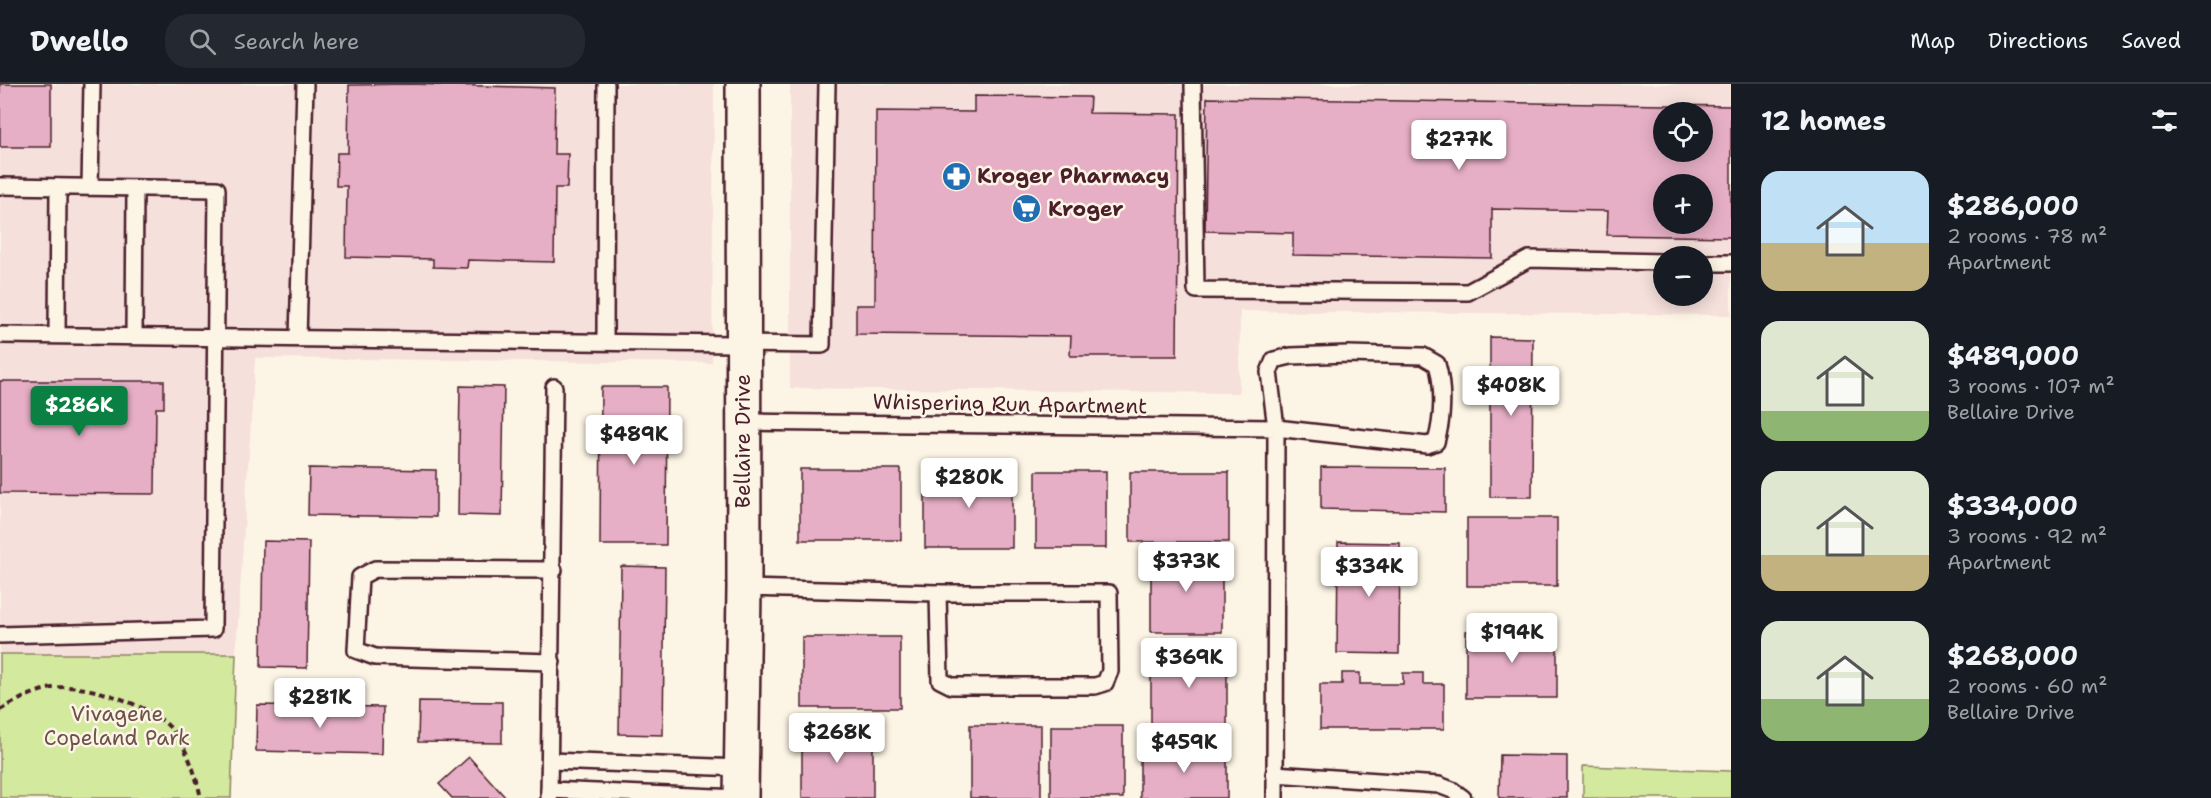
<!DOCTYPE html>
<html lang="en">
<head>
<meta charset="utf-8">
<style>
	body { margin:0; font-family:"Shantell Sans",sans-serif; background:#242831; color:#f1f3f6; height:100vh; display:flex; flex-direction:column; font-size:22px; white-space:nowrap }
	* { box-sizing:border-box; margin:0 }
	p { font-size:20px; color:#9ea1a6 }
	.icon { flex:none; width:33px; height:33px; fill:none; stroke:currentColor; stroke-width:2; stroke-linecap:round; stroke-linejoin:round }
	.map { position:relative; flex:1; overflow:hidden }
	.sheet { display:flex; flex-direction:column; background:#171b24; width:480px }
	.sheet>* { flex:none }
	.fabs { position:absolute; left:1653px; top:18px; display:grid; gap:12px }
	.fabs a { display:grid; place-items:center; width:60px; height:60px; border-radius:50%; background:#171b24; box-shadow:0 3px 15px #0003; font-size:30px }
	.price { position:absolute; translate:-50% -51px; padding:0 14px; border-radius:6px; background:#fff; color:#222; font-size:20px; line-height:39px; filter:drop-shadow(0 2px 3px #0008) }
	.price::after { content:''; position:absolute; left:50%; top:36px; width:18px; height:14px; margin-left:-9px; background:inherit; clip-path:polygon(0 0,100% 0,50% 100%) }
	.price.on { background:#0b8043; color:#fff }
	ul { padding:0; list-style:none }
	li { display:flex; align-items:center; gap:18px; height:150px; padding:0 30px }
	li span { display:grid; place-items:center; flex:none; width:168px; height:120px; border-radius:18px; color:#555 }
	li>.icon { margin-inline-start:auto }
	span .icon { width:72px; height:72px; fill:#fffc; stroke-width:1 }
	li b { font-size:26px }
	h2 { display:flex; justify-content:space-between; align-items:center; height:72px; padding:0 30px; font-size:26px }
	header { display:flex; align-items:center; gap:36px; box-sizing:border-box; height:84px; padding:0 30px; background:#171b24; border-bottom:2px solid #363941 }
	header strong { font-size:28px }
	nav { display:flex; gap:33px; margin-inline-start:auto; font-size:21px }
	.search { width:420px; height:54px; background:#242831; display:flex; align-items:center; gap:15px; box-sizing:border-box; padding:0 21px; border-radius:24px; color:#9ea1a6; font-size:22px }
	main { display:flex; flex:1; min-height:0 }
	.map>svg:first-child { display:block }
</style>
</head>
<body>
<header>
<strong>Dwello</strong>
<div class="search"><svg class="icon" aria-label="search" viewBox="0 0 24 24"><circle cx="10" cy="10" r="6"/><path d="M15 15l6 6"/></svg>Search here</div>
<nav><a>Map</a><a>Directions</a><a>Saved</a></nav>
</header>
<main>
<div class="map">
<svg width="1731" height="714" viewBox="0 0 1731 714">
	<rect width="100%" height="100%" fill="#fcf5e5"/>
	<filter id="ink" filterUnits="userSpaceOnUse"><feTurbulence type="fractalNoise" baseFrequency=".0167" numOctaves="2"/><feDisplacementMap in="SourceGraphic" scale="12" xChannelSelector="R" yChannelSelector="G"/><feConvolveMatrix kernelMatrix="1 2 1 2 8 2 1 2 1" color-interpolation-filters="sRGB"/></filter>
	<g filter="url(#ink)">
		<!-- built -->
		<g fill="#f5e0db" fill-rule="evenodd">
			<polygon points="0,0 714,0 712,279 255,274 236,570 0,570"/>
			<path d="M790 0H1731V231L1240 227 1239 309 790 304ZM1664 28H1702V68H1664ZM1664 100H1702V140H1664ZM1664 172H1702V212H1664Z"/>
		</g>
		<!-- green -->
		<g fill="#d2e99e" stroke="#8e8464" stroke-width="1.5">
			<polygon points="0,570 236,570 231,714 0,714"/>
			<polygon points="1583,682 1731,687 1731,714 1583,714"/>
		</g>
		<!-- building -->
		<g fill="#e6afc5" stroke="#4a1f2b" stroke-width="1.5" fill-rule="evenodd">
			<rect x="0" y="0" width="51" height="63"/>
			<polygon points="410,0 555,4 554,70 568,70 567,104 555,104 554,178 468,176 467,184 433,183 433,175 346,173 347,102 336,102 337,69 348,69 349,1"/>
			<polygon points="974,12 1090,13 1089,29 1179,30 1177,272 1070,272 1071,252 856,250 856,221 875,221 876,27 974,28"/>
			<path d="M1207 14 1731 22V153L1607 151 1608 127 1492 125V174L1293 171V149L1205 147ZM1664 28H1702V68H1664ZM1664 100H1702V140H1664Z"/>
			<polygon points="1490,253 1533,254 1532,413 1490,413"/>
			<polygon points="0,297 164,297 164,324 156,324 155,410 0,409"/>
			<polygon points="460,302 504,303 502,432 458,431"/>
			<polygon points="601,303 667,303 666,461 600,461"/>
			<polygon points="1321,383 1445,384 1445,428 1321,425"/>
			<polygon points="309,384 436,386 436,433 308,431"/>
			<rect x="800" y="385" width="101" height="71"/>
			<rect x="925" y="386" width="87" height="78"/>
			<rect x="1036" y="387" width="70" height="77"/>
			<rect x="1130" y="388" width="99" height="70"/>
			<rect x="1467" y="434" width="90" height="68"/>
			<polygon points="263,457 309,458 307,584 261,583"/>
			<polygon points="1338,458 1400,459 1399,570 1337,569"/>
			<rect x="1151" y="470" width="71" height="78"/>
			<polygon points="621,482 665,483 663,651 619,650"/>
			<rect x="1466" y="547" width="91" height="67"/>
			<rect x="802" y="553" width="98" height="71"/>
			<rect x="1151" y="561" width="76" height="89"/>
			<polygon points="1342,589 1360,589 1360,600 1403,600 1403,589 1423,589 1423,600 1444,600 1444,645 1320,645 1320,600 1342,600"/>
			<polygon points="419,617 502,618 502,659 418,658"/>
			<polygon points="257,621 383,623 382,670 256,667"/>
			<rect x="970" y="641" width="71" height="73"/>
			<rect x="1051" y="642" width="72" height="72"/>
			<rect x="802" y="646" width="71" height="68"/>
			<rect x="1140" y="667" width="87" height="47"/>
			<polygon points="1500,671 1567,672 1567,714 1499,714"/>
			<polygon points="469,673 506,714 452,714 439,700"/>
		</g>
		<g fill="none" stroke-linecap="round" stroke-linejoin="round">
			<defs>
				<g id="lane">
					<polyline points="1193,0 1196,206 1468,208 1529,175 1664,178"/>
					<polyline points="0,102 217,105 213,545 0,551"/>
					<polyline points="90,103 92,0"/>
					<polyline points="1702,179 1731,179"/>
					<polyline points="0,251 822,261 827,0"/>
					<polyline points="57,251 58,103"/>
					<polyline points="134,252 135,104"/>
					<polyline points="298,254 305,0"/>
					<polyline points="605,257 606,0"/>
					<path d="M1348 270 1423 272 1437 280C1444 304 1443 335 1436 358L1427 361 1276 344 1269 288 1274 276 1291 272Z"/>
					<polyline points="743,338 1276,344 1275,714"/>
					<polyline points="744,504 938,509"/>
					<polygon points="938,509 1109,509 1110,587 1105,599 1095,602 952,602 940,596"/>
					<polyline points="552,578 375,573 356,566 360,493 375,485 554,486"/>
					<polyline points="550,677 742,684"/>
					<polyline points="1274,690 1439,701 1452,706 1463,714"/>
					<polyline points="549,706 740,714"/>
					<polyline points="549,714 554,303"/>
				</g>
				<polyline id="secondary" points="741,714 744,504 743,0"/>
			</defs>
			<!-- lane casing -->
			<use href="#lane" stroke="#4a1f2b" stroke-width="20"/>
			<!-- secondary casing -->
			<use href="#secondary" stroke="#4a1f2b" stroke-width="38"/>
			<!-- path -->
			<path stroke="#4a1f2b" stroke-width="4" stroke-dasharray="6 4.5" stroke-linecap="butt" d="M0 626C19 615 42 603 64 603 94 602 155 623 173 647 188 666 196 691 201 714"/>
			<!-- lane -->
			<use href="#lane" stroke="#fcf5e5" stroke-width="15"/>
			<!-- secondary -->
			<use href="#secondary" stroke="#fcf5e5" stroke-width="33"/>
		</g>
	</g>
	<!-- icons -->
	<defs>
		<symbol id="pharmacy-disc" viewBox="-11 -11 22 22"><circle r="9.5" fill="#1f6fb2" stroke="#fcf5e5"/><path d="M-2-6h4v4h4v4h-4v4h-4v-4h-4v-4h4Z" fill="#fff"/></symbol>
		<symbol id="supermarket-disc" viewBox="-11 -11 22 22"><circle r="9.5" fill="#1f6fb2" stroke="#fcf5e5"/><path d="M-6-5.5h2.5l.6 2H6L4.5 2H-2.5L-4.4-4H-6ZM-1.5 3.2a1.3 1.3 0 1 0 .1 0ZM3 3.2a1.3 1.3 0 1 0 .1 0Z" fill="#fff"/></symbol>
	</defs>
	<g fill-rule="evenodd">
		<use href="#pharmacy-disc" x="940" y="76" width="33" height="33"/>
		<use href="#supermarket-disc" x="1010" y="108" width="33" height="33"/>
	</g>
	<g text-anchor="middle" stroke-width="5" stroke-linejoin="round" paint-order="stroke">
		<!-- poi labels -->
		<g font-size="21" font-weight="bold" fill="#4a1f2b" stroke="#fcf5e5" text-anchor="start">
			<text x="977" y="99">Kroger Pharmacy</text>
			<text x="1048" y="132">Kroger</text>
		</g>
		<!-- street labels -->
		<g font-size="21" fill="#4a1f2b" stroke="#fcf5e5">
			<text transform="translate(1010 320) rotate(1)" y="7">Whispering Run Apartment</text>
			<text transform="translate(743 357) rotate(-90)" y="7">Bellaire Drive</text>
		</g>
		<!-- park labels -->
		<g font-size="21" fill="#6c5248" stroke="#fcf5e5">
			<text x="117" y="637">Vivagene<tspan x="117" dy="24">Copeland Park</tspan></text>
		</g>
	</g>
</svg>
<div class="fabs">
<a><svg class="icon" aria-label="locate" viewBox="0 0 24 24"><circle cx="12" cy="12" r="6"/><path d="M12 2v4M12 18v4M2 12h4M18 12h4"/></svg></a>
<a>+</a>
<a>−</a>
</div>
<b class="price" style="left:1459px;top:87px">$277K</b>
<b class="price" style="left:1511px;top:333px">$408K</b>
<b class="price on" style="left:79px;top:353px">$286K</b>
<b class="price" style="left:634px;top:382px">$489K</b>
<b class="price" style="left:969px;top:425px">$280K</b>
<b class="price" style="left:1186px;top:509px">$373K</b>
<b class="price" style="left:1369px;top:514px">$334K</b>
<b class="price" style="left:1512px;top:580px">$194K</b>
<b class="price" style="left:1189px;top:605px">$369K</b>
<b class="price" style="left:320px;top:645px">$281K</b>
<b class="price" style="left:837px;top:680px">$268K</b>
<b class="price" style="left:1184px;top:690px">$459K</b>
</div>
<section class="sheet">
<h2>12 homes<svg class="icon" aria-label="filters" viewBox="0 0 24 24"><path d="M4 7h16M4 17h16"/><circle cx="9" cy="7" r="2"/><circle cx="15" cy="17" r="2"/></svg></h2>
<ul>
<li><span style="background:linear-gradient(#bfe0f5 60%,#c2b280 0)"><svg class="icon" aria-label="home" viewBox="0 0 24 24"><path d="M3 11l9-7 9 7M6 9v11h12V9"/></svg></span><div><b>$286,000</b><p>2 rooms · 78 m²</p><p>Apartment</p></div></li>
<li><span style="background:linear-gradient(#dfe7d0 75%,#8fb573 0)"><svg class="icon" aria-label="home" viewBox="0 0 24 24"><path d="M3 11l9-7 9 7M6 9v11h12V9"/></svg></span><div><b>$489,000</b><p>3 rooms · 107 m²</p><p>Bellaire Drive</p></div></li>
<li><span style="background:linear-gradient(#dfe7d0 70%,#c2b280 0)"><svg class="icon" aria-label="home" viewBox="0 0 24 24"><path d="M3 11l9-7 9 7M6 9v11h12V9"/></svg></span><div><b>$334,000</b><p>3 rooms · 92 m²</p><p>Apartment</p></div></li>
<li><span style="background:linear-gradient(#dfe7d0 65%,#8fb573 0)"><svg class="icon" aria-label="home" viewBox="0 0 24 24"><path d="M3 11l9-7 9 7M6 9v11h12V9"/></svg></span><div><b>$268,000</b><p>2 rooms · 60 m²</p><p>Bellaire Drive</p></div></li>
</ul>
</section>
</main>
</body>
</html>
